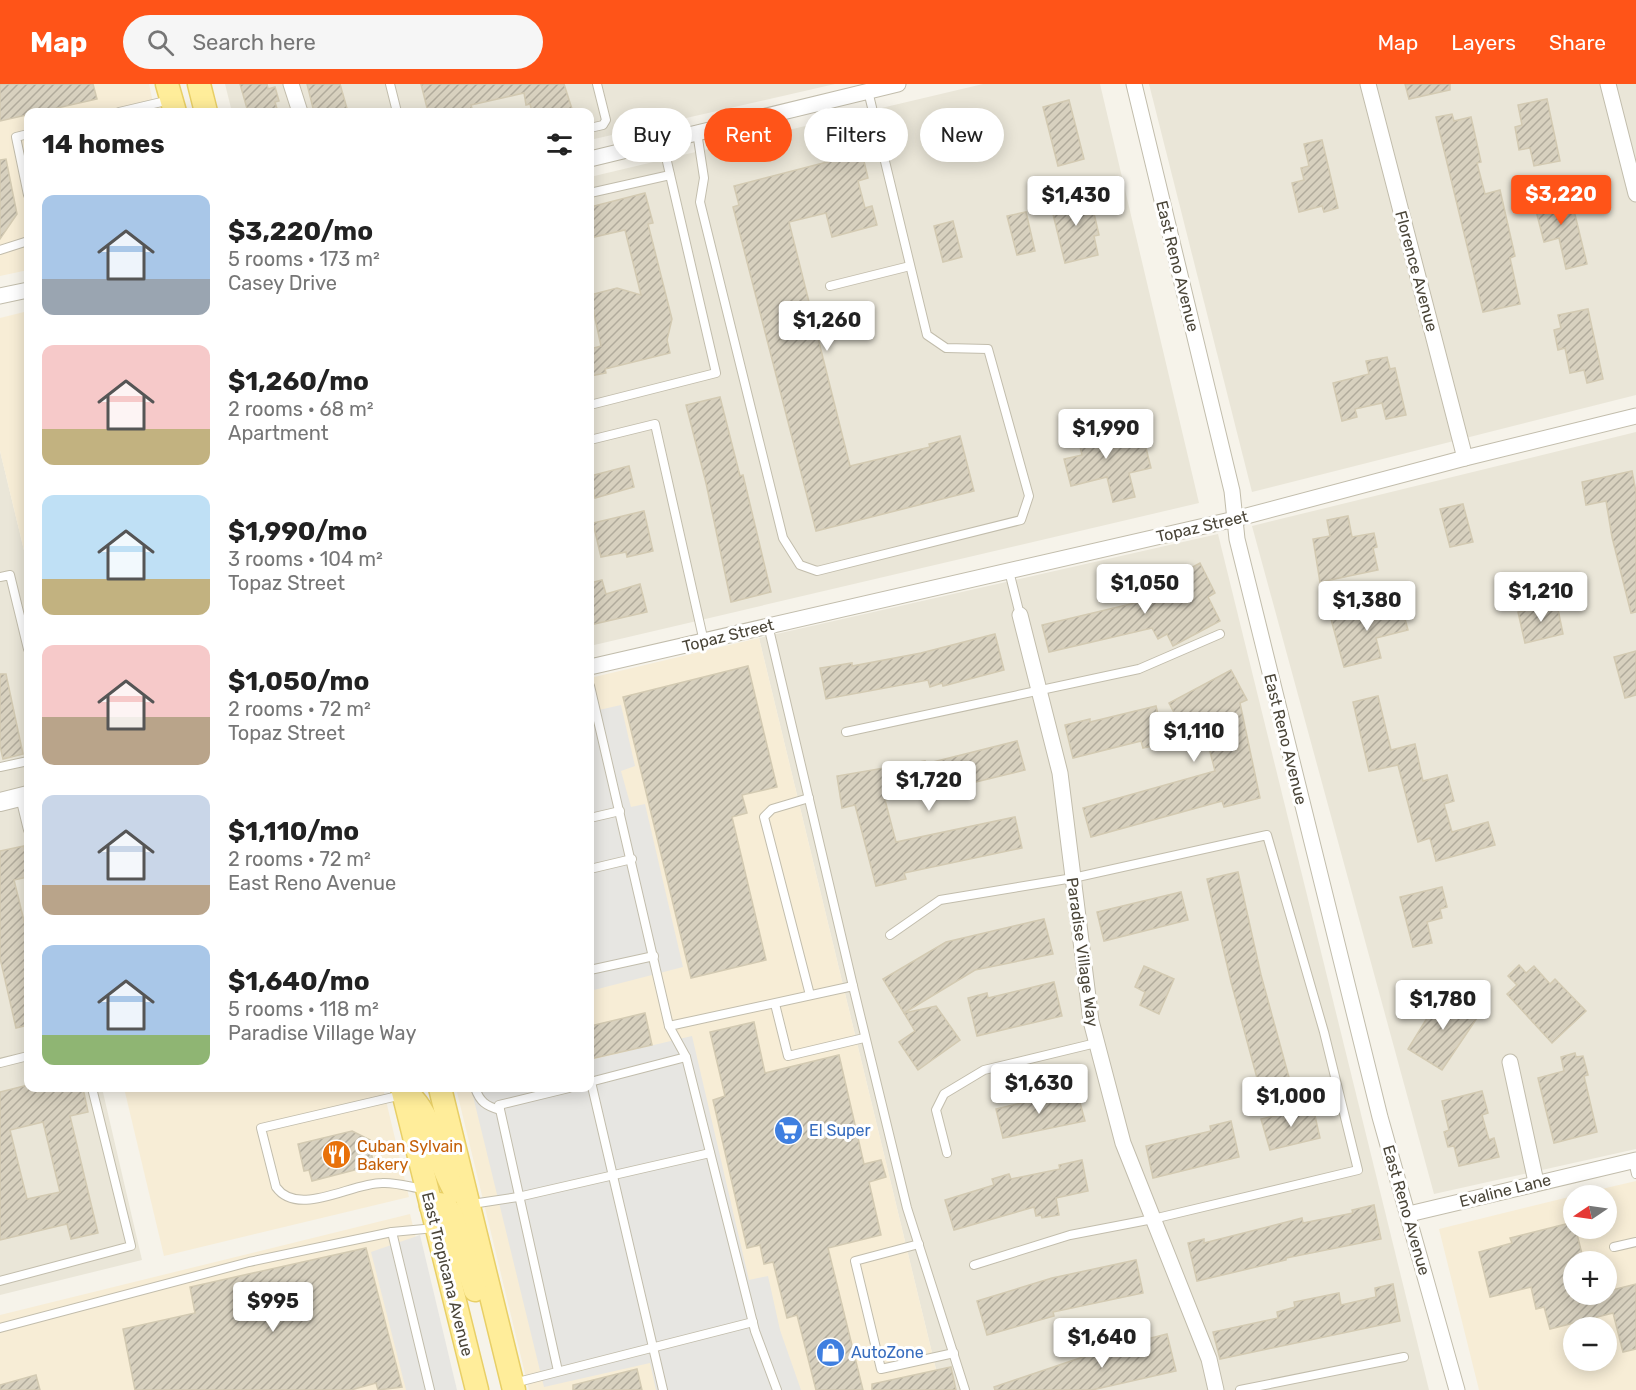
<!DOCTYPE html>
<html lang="en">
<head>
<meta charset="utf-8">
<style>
	body { margin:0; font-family:Rubik,sans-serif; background:#f6f6f6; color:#222; height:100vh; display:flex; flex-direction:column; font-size:22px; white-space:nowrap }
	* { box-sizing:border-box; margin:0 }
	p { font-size:20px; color:#767676 }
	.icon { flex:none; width:33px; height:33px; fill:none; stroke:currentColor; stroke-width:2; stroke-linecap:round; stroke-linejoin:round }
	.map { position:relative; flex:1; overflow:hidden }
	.panel { position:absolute; left:24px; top:24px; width:570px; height:984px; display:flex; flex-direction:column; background:#fff; border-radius:12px; box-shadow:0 3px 15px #0003 }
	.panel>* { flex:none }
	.top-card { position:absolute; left:612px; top:24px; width:570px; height:54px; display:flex; gap:12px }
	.needle { width:39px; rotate:257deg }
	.tools { position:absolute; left:1563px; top:1101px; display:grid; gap:12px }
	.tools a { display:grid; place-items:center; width:54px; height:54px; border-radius:50%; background:#fff; box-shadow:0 3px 15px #0003; font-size:30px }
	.price { position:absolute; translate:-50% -51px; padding:0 14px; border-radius:6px; background:#fff; color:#222; font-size:20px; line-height:39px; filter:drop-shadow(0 2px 3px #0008) }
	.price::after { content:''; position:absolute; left:50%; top:36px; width:18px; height:14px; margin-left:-9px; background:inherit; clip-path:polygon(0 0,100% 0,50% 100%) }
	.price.current { background:#ff5418; color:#fff }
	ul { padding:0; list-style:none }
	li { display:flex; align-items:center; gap:18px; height:150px; padding:0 18px }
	li span { display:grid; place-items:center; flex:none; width:168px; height:120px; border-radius:12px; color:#555 }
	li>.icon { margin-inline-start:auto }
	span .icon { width:72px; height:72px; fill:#fffc; stroke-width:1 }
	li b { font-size:26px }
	h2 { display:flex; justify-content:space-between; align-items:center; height:72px; padding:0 18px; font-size:26px }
	.chip { padding:0 21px; border-radius:27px; background:#fff; box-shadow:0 3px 15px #0003; font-size:21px; line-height:54px }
	.chip.current { background:#ff5418; color:#fff }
	header { display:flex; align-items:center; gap:36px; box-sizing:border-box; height:84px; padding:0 30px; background:#ff5418; color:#fff }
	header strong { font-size:28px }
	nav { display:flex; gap:33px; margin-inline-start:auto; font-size:21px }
	.search { width:420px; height:54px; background:#f6f6f6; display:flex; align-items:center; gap:15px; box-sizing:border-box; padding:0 21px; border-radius:33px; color:#767676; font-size:22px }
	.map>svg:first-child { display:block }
</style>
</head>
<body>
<header>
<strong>Map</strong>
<div class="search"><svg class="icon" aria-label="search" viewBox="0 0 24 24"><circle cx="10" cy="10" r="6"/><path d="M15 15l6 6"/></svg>Search here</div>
<nav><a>Map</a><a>Layers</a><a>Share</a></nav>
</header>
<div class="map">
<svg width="1636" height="1306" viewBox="0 0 1636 1306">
	<defs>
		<pattern id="building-hatch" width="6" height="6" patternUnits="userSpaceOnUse" patternTransform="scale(1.5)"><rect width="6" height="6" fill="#d8d1bf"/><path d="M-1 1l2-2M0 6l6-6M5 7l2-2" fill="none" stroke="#b1ab9c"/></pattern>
	</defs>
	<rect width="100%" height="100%" fill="#f6f3ea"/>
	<!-- residential -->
	<g fill="#eae6d8">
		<polygon points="225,0 835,0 590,56 590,28 232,28"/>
		<polygon points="983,0 1100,0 1199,419 590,562 590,93"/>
		<polygon points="1149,0 1636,0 1636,311 1252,408"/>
		<polygon points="1636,348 1636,1065 1434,1110 1252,442"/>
		<polygon points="0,367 28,483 28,1004 102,1004 142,1176 0,1211"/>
		<polygon points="1218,450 1429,1306 941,1306 759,554"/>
	</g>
	<!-- commercial -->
	<g fill="#f7edd6" fill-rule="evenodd">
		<polygon points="0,0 149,0 155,28 28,28 28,186 0,192"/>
		<polygon points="28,227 28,483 0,367 0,234"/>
		<polygon points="759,554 941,1306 529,1306 456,1004 590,1004 590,594"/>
		<polygon points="124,1004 383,1004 409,1113 164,1172"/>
		<path d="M1636 1097V1306H1479L1439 1145 1573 1112 1574 1144H1606V1112L1576 1111ZM1574 1178H1606V1210H1574ZM1574 1244H1606V1276H1574Z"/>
		<polygon points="410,1130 453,1306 0,1306 0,1231"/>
	</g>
	<!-- parking -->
	<g fill="#e7e6e2">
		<polygon points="621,621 635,682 621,687 631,723 645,720 683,883 590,907 590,628"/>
		<polygon points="692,952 749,1196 768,1192 780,1246 801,1306 656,1306 650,1279 544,1303 471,1004 590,1004 590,976"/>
		<polygon points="420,1151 457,1306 406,1306 371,1168"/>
	</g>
	<!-- building -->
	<g fill="url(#building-hatch)" stroke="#d3cab2" stroke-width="1.5" fill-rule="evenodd">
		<polygon points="0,0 93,0 97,15 0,37"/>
		<polygon points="240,0 267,0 268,5 275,3 279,17 275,18 278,28 248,28"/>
		<polygon points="307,0 340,0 348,28 314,28"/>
		<polygon points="421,0 564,0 573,28 532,28 530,20 526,21 524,9 471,21 473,28 428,28"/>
		<polygon points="1405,0 1450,0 1450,6 1409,15"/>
		<polygon points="1547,15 1560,77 1534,82 1530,64 1519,66 1515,43 1522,41 1518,21"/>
		<polygon points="1069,16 1084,75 1058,82 1043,23"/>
		<polygon points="1452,30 1454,37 1471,33 1481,78 1477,79 1485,110 1500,106 1515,172 1510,174 1520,220 1483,228 1436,33"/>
		<polygon points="1322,56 1338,124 1324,128 1322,122 1299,128 1292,99 1304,96 1301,84 1309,82 1304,60"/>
		<polygon points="862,69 868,94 858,97 865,124 872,122 877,141 832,153 826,129 789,138 850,382 930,363 929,360 960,352 974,407 816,447 733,123 739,121 734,102"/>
		<polygon points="6,75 17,130 0,155 0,76"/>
		<polygon points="1569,106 1587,180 1566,185 1559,154 1544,158 1533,115"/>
		<polygon points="1089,108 1099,151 1094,152 1098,171 1065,179 1050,118"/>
		<polygon points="645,109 653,139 648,140 672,235 667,256 670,269 605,285 606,289 590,292 590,265 601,262 590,211 617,204 641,211 625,146 590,154 590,123"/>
		<polygon points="1026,128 1035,167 1017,171 1007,132"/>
		<polygon points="953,137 962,173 943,178 934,142"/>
		<polygon points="1588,225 1603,295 1587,299 1584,286 1570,289 1565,264 1558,266 1554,246 1561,244 1558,231"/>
		<polygon points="1387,273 1390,285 1395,284 1406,331 1386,335 1382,319 1355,325 1357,333 1342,337 1333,299 1369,290 1366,277"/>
		<polygon points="720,313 740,392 743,391 771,508 731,518 706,399 686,321"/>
		<polygon points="1105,334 1112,364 1144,356 1151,384 1129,389 1135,413 1113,418 1107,393 1071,402 1064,375 1082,371 1075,341"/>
		<polygon points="629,382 634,403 595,414 590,392"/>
		<polygon points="1632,387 1636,408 1636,528 1631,529 1612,453 1606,417 1586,421 1582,398"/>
		<polygon points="1463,420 1473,458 1450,463 1440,425"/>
		<polygon points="644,427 653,467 627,473 626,468 601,473 593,439"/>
		<polygon points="1348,432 1352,453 1374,449 1377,463 1373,464 1378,486 1320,498 1313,455 1330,452 1327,436"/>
		<polygon points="1200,479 1215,509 1208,513 1220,537 1173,562 1167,550 1158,555 1152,544 1049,568 1042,541 1139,518 1137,513"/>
		<polygon points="602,496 606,510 640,500 647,528 590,541 590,499"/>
		<polygon points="1400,517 1408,546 1376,554 1381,574 1344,583 1331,535"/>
		<polygon points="1557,520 1563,550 1525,559 1518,528"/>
		<polygon points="995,550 1004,586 943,602 942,599 930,603 928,596 826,615 820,584 852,579 852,582 921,569"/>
		<polygon points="1636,567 1636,611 1625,614 1614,573"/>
		<polygon points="748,582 777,703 742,711 747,729 732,733 766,876 691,894 623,613"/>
		<polygon points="1231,586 1247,616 1240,619 1260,714 1224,723 1222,717 1091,753 1083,724 1215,687 1203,640 1185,649 1169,619"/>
		<polygon points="0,590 6,590 23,670 3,675 0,662"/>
		<polygon points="1378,612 1391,666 1415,660 1423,697 1447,691 1454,717 1444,720 1452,748 1488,738 1495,761 1436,777 1430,754 1418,758 1398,681 1369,687 1353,618"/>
		<polygon points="1156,622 1165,659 1143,664 1141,657 1073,674 1065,641 1090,635 1090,638"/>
		<polygon points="1017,657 1025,686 943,706 885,716 896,758 1015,733 1022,764 904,789 906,795 876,802 855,721 842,724 837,692 925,677 925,680"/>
		<polygon points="24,762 28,793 14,796 28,853 28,941 16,944 0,874 0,767"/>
		<polygon points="1238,788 1261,891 1290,997 1260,1005 1231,898 1207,795"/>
		<polygon points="1442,803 1447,823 1440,825 1442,834 1427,838 1432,859 1413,863 1400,813"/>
		<polygon points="1181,808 1188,836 1104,857 1097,828"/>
		<polygon points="1044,835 1053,870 975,886 904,929 883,895 946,858"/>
		<polygon points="1519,881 1526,889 1534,882 1550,900 1555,895 1586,927 1552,959 1507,910 1517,901 1508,892"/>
		<polygon points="1144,882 1174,895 1159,930 1140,921 1145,908 1135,903"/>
		<polygon points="1054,898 1062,932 977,952 968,914 987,909 988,914"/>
		<polygon points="1443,908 1479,931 1442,986 1408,965"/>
		<polygon points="936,922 960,956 918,986 899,958 915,947 904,929"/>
		<polygon points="645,929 652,961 590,975 590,942"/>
		<polygon points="754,938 765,989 839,971 864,1080 881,1076 886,1093 869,1098 881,1151 828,1164 863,1306 816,1306 797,1231 787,1234 773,1178 764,1180 760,1161 747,1164 713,1016 725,1012 710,948"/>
		<polygon points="1575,969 1576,973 1583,972 1588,991 1584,992 1597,1048 1554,1059 1538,994 1564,987 1561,973"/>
		<path d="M28 1001 83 1004 88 1028 70 1032 98 1149 71 1155 67 1140 0 1156V1008ZM43 1038 60 1108 27 1115 10 1046Z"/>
		<polygon points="1482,1007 1488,1029 1482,1031 1489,1056 1494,1054 1499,1073 1459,1082 1454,1062 1448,1063 1444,1048 1449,1046 1442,1017"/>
		<polygon points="1063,1009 1066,1019 1079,1015 1085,1037 1003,1054 996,1025"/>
		<polygon points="1313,1023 1320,1054 1270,1066 1261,1035"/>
		<polygon points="1231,1037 1239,1073 1153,1094 1146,1062 1211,1047 1210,1042"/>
		<polygon points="352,1047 370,1056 369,1059 374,1081 312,1097 309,1086 304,1087 298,1060"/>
		<polygon points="1082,1076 1088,1107 1056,1114 1059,1131 1042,1134 1041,1131 1036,1132 1034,1123 954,1146 945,1116 994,1101 992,1095 1009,1090 1011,1095 1060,1085 1059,1081"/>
		<polygon points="1374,1121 1381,1155 1286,1174 1286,1176 1197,1197 1188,1159 1204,1155 1204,1159 1302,1134 1303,1139 1353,1129 1352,1126"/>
		<polygon points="1574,1138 1584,1178 1574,1178 1574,1210 1609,1210 1608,1207 1636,1200 1636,1265 1623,1268 1613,1229 1550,1245 1544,1223 1536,1225 1531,1203 1490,1213 1479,1168 1512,1159 1510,1154"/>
		<polygon points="366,1164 402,1303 378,1306 376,1299 351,1306 135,1306 123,1245 195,1229 190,1203"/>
		<polygon points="1136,1176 1143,1209 1053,1228 1054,1232 987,1251 977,1217 1052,1194"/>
		<polygon points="1393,1200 1400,1237 1220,1275 1213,1248 1278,1234 1277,1228 1295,1223 1294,1218 1339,1209 1341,1221 1376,1213 1375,1204"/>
		<polygon points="1167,1250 1176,1287 1092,1306 995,1306 994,1303 1083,1273 1148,1259 1147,1255"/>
		<polygon points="951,1283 956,1306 872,1306 872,1300"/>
		<polygon points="637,1285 642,1306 573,1306 573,1301"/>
		<polygon points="36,1291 40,1306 0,1306 0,1301"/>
	</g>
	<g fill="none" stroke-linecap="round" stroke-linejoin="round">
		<defs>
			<g id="service">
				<polyline points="390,0 397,28"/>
				<polyline points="119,28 170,16"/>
				<polyline points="590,44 603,41 606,36 597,0"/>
				<polyline points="697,48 704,94 700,118 783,454 800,481 817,487 1021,436 1029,412 988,265 946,264 927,251 868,7"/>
				<polyline points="28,50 16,53 28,111"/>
				<polyline points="590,109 670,91"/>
				<polyline points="0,166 28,157"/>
				<polyline points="830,202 910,182"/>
				<polyline points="590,321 716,289 662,56"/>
				<polyline points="590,356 655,340 704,558"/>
				<polyline points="1009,487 1020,531"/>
				<polyline points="0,493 10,491 28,565"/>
				<polyline points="768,541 853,902"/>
				<polyline points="590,602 669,942"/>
				<polyline points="846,648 1139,585 1220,550"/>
				<polyline points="0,683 28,677"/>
				<polyline points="20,713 28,746"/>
				<polyline points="809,714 772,725 764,733 810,911"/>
				<polyline points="590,734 620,727"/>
				<polyline points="590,785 632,775"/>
				<polyline points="890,851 940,816 1073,794 1267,751 1324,948 1358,1086 1153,1135 1070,1151 974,1181"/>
				<polyline points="590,886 654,872"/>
				<polyline points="775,920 788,972 864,954"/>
				<polyline points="0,979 28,972"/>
				<polyline points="590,998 686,973"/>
				<polyline points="591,998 663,1306"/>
				<path d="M475 1004C480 1018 486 1022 500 1026"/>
				<path d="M402 1011 261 1044 276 1103C298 1134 351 1099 382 1099 395 1098 410 1103 423 1105"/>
				<polyline points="947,1069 936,1026 944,1010 984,986 1096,959"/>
				<polyline points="1633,1077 1636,1090"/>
				<polyline points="472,1120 518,1113 710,1069"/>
				<polyline points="392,1148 430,1306"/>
				<polyline points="919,1160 855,1177 881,1285 954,1269"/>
				<polyline points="1614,1163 1636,1158"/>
				<polyline points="0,1197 131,1162 92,1004"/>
				<polyline points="0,1244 249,1178 392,1148 435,1144"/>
				<polyline points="558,1287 499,1021 569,1004"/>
				<polyline points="514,1299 753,1238"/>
				<polyline points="777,1306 755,1247 686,973 669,942 853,902 907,1124 965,1306"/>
				<polyline points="1240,1306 1404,1273"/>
			</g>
			<g id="minor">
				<polyline points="291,0 300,28"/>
				<polyline points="1134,0 1232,407 1237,455 1380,1033 1457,1306"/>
				<polyline points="1368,0 1465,374"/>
				<polyline points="1608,0 1636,110"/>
				<polyline points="590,75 898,0"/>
				<polyline points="0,212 28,206"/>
				<polyline points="1020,531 1060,689 1091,937 1123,1059 1209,1275 1216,1306"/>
				<polyline points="590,583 1235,435 1465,374 1636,332"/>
				<polyline points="1510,978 1536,1098"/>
				<polyline points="1409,1130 1636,1076"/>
			</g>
			<polyline id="tertiary" points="0,718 28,711"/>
			<g id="primary">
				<polyline points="167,0 175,28"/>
				<polyline points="199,0 206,28"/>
				<polyline points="402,1004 477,1306"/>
				<polyline points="440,1004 514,1306"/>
				<path d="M413 1015C435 1039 437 1079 455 1107"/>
				<polyline points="431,1122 438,1120 445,1121 452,1132 475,1206"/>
			</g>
		</defs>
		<!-- service casing -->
		<use href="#service" stroke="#c2bdac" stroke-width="10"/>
		<!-- minor casing -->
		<use href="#minor" stroke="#c2bdac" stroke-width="17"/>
		<!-- tertiary casing -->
		<use href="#tertiary" stroke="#c2bdac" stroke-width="20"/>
		<!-- primary casing -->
		<use href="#primary" stroke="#e8cf66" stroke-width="25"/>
		<!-- service -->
		<use href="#service" stroke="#fff" stroke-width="8"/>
		<!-- minor -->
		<use href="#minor" stroke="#fff" stroke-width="15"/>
		<!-- tertiary -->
		<use href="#tertiary" stroke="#fff" stroke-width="18"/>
		<!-- primary -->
		<use href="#primary" stroke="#ffed9a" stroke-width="22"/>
	</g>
	<!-- icons -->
	<defs>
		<symbol id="supermarket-disc" viewBox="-11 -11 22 22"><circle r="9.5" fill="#3f7fe0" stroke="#fff"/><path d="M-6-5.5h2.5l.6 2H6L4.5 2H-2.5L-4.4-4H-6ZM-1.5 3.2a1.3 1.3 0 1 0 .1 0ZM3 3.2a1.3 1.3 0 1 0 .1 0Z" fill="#fff"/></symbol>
		<symbol id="restaurant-disc" viewBox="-11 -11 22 22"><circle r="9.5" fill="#e8710a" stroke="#fff"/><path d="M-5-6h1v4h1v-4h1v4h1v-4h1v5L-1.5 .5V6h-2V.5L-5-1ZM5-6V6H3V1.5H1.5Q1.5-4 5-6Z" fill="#fff"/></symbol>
		<symbol id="shop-disc" viewBox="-11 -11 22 22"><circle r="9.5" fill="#3f7fe0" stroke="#fff"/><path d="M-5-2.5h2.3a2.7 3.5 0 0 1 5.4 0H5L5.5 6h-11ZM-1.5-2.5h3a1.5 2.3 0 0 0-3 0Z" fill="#fff"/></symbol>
	</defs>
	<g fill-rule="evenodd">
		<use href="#supermarket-disc" x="772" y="1030" width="33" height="33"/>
		<use href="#restaurant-disc" x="320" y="1054" width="33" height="33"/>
		<use href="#shop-disc" x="814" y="1252" width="33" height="33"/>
	</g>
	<g text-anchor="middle" stroke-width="6" stroke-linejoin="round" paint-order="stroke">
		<!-- street labels -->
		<g font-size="16" fill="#4a4538" stroke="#fff">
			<text transform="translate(1178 182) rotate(76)" y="6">East Reno Avenue</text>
			<text transform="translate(1417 187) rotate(75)" y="6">Florence Avenue</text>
			<text transform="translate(1202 442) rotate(-13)" y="6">Topaz Street</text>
			<text transform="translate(728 551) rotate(-14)" y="6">Topaz Street</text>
			<text transform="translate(1286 655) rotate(76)" y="6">East Reno Avenue</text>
			<text transform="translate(1083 868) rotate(82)" y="6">Paradise Village Way</text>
			<text transform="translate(1505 1106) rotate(-14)" y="6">Evaline Lane</text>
			<text transform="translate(1407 1126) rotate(74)" y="6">East Reno Avenue</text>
			<text transform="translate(448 1190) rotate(76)" y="6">East Tropicana Avenue</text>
		</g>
		<!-- shop labels -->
		<g font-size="16" fill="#366cbe" stroke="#fff" text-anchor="start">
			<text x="809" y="1052">El Super</text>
			<text x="851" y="1274">AutoZone</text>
		</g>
		<!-- food labels -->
		<g font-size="16" fill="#c56008" stroke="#fff" text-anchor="start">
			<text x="357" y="1068">Cuban Sylvain<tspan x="357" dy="18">Bakery</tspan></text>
		</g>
	</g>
</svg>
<div class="tools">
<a><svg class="needle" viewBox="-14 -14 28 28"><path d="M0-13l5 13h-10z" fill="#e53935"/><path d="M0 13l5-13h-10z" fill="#767676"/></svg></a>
<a>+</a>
<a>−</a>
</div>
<b class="price current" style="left:1561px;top:142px">$3,220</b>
<b class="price" style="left:1076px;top:143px">$1,430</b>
<b class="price" style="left:827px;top:268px">$1,260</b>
<b class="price" style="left:1106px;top:376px">$1,990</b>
<b class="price" style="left:1145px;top:531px">$1,050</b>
<b class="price" style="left:1541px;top:539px">$1,210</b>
<b class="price" style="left:1367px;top:548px">$1,380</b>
<b class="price" style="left:1194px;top:679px">$1,110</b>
<b class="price" style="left:929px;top:728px">$1,720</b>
<b class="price" style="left:1443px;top:947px">$1,780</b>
<b class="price" style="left:1039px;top:1031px">$1,630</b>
<b class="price" style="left:1291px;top:1044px">$1,000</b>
<b class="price" style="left:273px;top:1249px">$995</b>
<b class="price" style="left:1102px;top:1285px">$1,640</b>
<div class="top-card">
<a class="chip">Buy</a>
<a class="chip current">Rent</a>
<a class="chip">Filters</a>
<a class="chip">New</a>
</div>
<section class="panel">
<h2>14 homes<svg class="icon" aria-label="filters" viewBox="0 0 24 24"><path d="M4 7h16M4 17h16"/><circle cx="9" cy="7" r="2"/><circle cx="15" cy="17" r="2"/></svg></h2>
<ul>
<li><span style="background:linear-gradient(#a9c7e8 70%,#9aa5b1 0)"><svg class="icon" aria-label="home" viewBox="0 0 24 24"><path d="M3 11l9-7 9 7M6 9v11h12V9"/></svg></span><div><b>$3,220/mo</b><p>5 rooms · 173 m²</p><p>Casey Drive</p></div></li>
<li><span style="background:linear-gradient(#f6c9c9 70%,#c2b280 0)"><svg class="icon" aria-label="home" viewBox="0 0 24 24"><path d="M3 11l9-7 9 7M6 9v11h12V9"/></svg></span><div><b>$1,260/mo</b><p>2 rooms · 68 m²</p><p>Apartment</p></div></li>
<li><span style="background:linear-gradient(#bfe0f5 70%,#c2b280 0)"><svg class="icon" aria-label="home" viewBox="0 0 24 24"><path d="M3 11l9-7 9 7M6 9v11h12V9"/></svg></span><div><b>$1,990/mo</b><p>3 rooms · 104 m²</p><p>Topaz Street</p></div></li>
<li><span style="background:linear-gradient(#f6c9c9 60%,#b9a48a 0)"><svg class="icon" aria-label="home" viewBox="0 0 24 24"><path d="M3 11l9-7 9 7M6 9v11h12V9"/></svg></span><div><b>$1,050/mo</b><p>2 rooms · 72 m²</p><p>Topaz Street</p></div></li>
<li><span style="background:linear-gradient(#c9d6e8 75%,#b9a48a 0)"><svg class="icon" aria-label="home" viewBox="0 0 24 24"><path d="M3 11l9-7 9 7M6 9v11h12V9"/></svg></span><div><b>$1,110/mo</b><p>2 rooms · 72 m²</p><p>East Reno Avenue</p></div></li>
<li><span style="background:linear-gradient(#a9c7e8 75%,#8fb573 0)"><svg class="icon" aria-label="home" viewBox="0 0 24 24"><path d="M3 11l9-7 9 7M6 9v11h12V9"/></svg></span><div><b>$1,640/mo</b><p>5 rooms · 118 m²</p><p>Paradise Village Way</p></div></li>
</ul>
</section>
</div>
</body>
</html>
